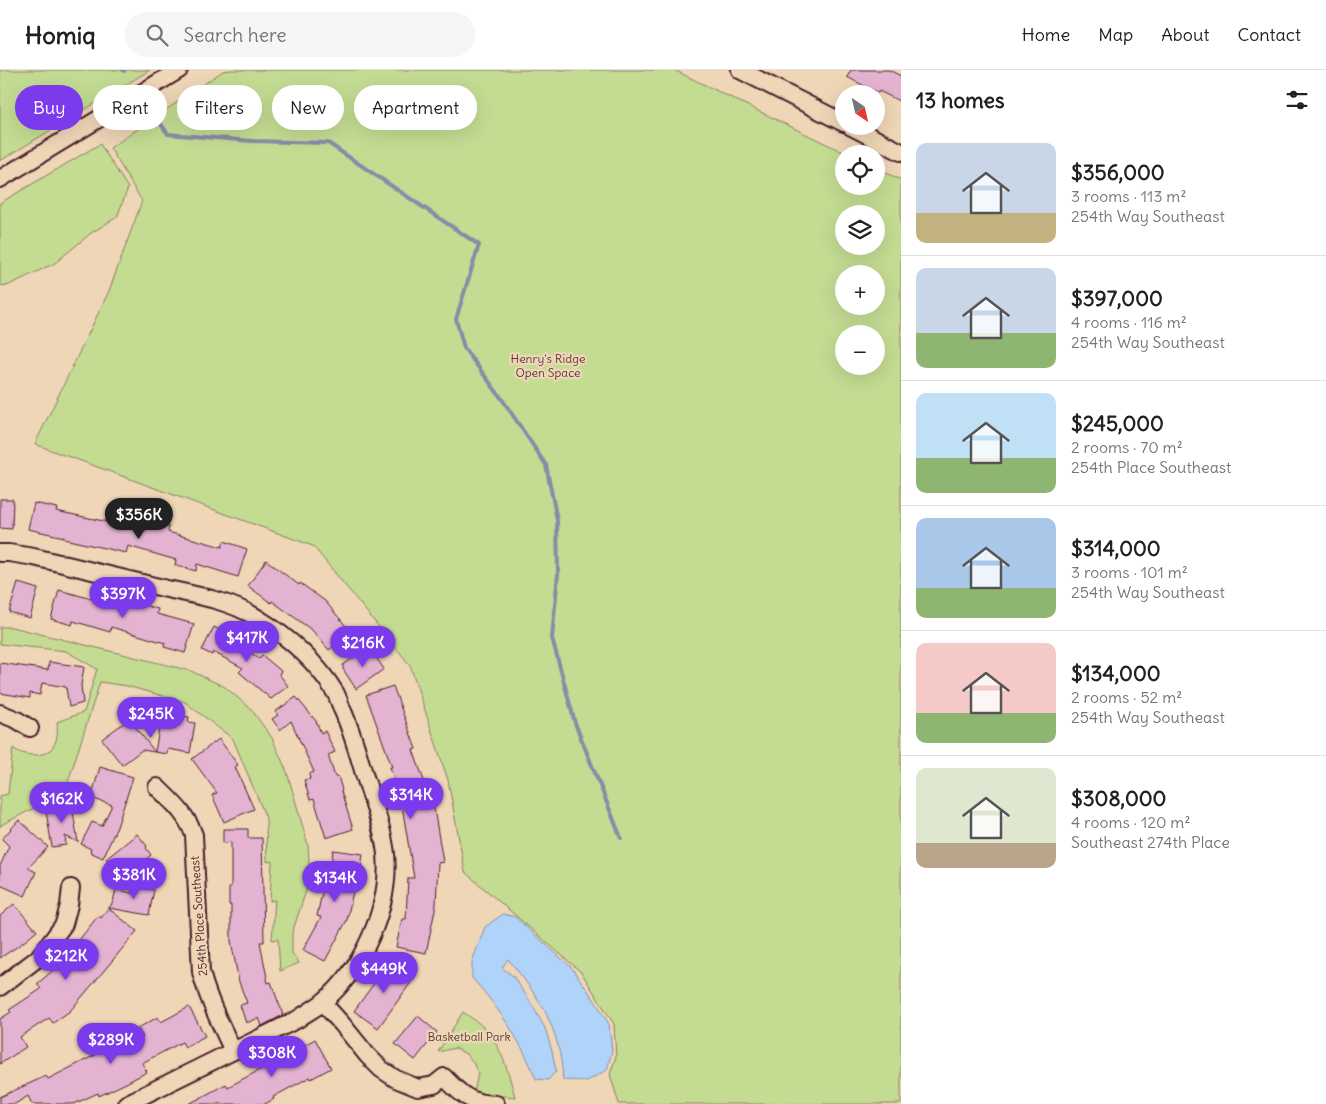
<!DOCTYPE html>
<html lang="en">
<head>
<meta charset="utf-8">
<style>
	body { margin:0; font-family:Delius,sans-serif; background:#f6f6f6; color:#202124; height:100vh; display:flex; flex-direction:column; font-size:19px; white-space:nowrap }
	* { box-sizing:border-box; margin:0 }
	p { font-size:16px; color:#757577 }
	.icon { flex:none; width:28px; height:28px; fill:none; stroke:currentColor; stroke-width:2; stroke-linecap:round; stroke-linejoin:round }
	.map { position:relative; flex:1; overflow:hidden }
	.sheet { display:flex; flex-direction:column; background:#fff; width:425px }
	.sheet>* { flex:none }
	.banner { position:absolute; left:15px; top:15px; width:475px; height:45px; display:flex; gap:10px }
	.needle { width:32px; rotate:146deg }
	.buttons { position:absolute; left:835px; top:15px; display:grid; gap:10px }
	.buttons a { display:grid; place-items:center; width:50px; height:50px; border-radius:50%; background:#fff; box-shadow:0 5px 20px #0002; font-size:25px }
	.price { position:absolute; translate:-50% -42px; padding:0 11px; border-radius:18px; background:#7c3aed; color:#fff; font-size:16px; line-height:32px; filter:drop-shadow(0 1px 2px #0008) }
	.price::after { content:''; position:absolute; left:50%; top:30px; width:15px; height:11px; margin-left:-8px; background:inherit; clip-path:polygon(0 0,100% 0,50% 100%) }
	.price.on { background:#222; color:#fff }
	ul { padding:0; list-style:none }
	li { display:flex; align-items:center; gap:15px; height:125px; padding:0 15px }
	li+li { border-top:1px solid #e0e0e0 }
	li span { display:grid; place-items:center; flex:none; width:140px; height:100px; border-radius:10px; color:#555 }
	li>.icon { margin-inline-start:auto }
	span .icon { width:60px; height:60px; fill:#fffc; stroke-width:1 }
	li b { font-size:21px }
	h2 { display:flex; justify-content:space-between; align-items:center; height:60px; padding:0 15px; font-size:21px }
	.pill { padding:0 18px; border-radius:22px; background:#fff; box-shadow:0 5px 20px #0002; font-size:18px; line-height:45px }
	.pill.on { background:#7c3aed; color:#fff }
	header { display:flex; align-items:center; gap:30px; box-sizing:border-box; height:70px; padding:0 25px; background:#fff; border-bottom:1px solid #e0e0e0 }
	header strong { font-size:24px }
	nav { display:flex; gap:28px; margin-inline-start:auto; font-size:18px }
	.search { width:350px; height:45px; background:#f6f6f6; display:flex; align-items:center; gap:12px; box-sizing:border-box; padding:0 18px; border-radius:28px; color:#757577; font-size:19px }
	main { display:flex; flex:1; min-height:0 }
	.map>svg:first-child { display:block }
</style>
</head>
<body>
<header>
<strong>Homiq</strong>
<div class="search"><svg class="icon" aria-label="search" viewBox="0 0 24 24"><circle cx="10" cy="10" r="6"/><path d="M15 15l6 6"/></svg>Search here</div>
<nav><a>Home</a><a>Map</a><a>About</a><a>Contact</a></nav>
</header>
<main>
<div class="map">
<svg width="901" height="1034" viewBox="0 0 901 1034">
	<rect width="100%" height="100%" fill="#eed6b6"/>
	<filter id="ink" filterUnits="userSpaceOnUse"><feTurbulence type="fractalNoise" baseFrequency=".02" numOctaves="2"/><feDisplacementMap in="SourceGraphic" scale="10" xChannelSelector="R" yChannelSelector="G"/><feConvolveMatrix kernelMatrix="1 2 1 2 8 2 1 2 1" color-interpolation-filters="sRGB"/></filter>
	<g filter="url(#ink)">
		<!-- green -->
		<g fill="#c3dc92" stroke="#867e5e" fill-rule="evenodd">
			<polygon points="0,0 150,0 0,91"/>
			<path d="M231 0H674L847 84H844V116H876V98L901 110V1034H619L610 1004 616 987 614 954 581 902 465 802 448 710 410 595 313 476 73 388 61 384 35 374 109 221 142 131 110 78 223 1ZM844 144H876V176H844ZM844 204H876V236H844ZM844 264H876V296H844Z"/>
			<polygon points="100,74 128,118 117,147 91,163 55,193 7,216 0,215 0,133"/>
			<path d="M0 557H12L191 601 225 617 251 639 272 668 287 702 308 775 310 809 292 863V883L299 893 280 901 278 869 272 870 275 830 270 831 272 791 267 792 266 748 233 669 185 632 127 616 100 612 68 712 60 725 1 755 0 757V726L8 724 13 678C19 683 24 684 32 685 54 686 59 671 57 652L84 642 97 599 66 581 0 574Z"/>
			<path d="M463 942C469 947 477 951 482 956 502 975 508 1002 515 1027L474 1023 478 1004 473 992 466 984 455 978 438 982Z"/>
		</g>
		<!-- water -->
		<path fill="#b0d4f9" stroke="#878ca7" d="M503 844 515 847 572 898 595 931 609 954 612 981 607 1000 587 1011 563 1010C560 957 540 928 508 889L502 898 513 906 529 930 545 958 552 981 556 1001 548 1010 536 1009C522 972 499 938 472 908V892L485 857Z"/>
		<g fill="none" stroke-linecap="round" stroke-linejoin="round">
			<!-- stream -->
			<g stroke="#878ca7" stroke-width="4">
				<polyline points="123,0 124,1"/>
				<polyline points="153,43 168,64 252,71 328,73 479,175 456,249 464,278 502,329 546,395 557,450 558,504 552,568 575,653 621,768"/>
			</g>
		</g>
		<!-- building -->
		<g fill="#e4b3d2" stroke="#4a1f2b">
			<polygon points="851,0 889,0 901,6 901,32 879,21 878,23 847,7"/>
			<polygon points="0,429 13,429 12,459 0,458"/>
			<polygon points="34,433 57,438 56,441 146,460 148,451 169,457 168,462 222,477 224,471 247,479 238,507 197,494 196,501 175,495 176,490 128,476 126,483 64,469 64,467 28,459"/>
			<polygon points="266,490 299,515 300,513 325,531 351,562 329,580 313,561 272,531 271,533 248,516"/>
			<polygon points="18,513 38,519 30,548 9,542"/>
			<polygon points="59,520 96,530 97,527 136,538 137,533 158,539 157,544 194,554 185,583 164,577 165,573 111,557 110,562 73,551 72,555 51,549"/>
			<polygon points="214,557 244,573 243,576 259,589 262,585 281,601 279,604 288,616 271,629 239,602 243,598 213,582 212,585 202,580"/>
			<polygon points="369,577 384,599 356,619 343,599 343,595"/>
			<polygon points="49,592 84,597 81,615 83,633 69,637 66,617 42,613 40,625 30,623 30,628 0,623 0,593 48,600"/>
			<polygon points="393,616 416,679 413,680 428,722 431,721 443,792 438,793 436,835 426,883 396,877 402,849 406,849 408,808 414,808 401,730 390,697 392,697 366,625"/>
			<polygon points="296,627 316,651 321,663 325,661 335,682 328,685 335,707 338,706 342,720 341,721 353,759 326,768 314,729 310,730 304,710 310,709 309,704 314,702 291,651 280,660 272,649 278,645 275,642"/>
			<polygon points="177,645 189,647 188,652 195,653 190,683 168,679 167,684 142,680 122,695 102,669 129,649 155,682 161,647 176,650"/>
			<polygon points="219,669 238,695 235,697 254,739 224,752 212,725 217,723 192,689"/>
			<polygon points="100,697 133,707 117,757 103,788 90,782 91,779 81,774 92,752 102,756 112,735 91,728"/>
			<polygon points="69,730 70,737 72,736 78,772 65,766 66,775 52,777 46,741 58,739 56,732"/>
			<polygon points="19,750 48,777 28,798 36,802 25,826 0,815 0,796 9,776 2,769"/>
			<polygon points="223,759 248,759 248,768 262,768 264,872 260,872 268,913 271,912 283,945 262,956 259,948 246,953 240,935 247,933 239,912 231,871 231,835 229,835 229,817 231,817 231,772 223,773"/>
			<polygon points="137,764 147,776 146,778 151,785 123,809 106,789"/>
			<polygon points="333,780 363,784 359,813 355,812 347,850 325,891 303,880 321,847 317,846 323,818 328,819"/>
			<polygon points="127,815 154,820 149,845 109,838 113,832 116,819 135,824"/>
			<polygon points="14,834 37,861 21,874 0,888 0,846"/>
			<polygon points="108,838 137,861 97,909 70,941 53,953 49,948 20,967 26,977 0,994 0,949 11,942 9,940 41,919 37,914 51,902 71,881 70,879 78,869 79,870 98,846 101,848"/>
			<polygon points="391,890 415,907 378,958 354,941"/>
			<polygon points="189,937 205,966 185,977 182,972 142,993 147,1002 126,1013 99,1026 98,1023 74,1034 32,1034 28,1026 15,1034 0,1034 0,1027 46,1006 48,1009 105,980 108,986 143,967 138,958 158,947 161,952"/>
			<polygon points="418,946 437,962 415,990 395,974"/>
			<polygon points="315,969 331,998 311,1009 310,1007 273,1027 274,1029 265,1034 189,1034 226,1014 228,1017 267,996 266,994 286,983 287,985"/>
		</g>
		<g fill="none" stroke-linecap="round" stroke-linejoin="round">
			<defs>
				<g id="minor">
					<polyline points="740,0 844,53"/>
					<polyline points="850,56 901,82"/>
					<polyline points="0,109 179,0"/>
					<path d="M0 483H9L34 487C77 497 120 508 163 518 194 525 228 530 256 547 287 566 316 591 335 622 338 627 340 634 342 639 352 661 358 684 365 707 373 732 383 758 386 784 391 836 363 899 323 932 316 938 306 943 298 949L126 1034"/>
					<polyline points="0,643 17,650 30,658"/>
					<path d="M157 717C173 733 186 743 194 765L201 902C208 930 221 955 233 981"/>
					<polyline points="0,917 38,888 53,869 64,854 69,835 71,818"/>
					<path d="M323 933 342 954 367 985 381 999 396 1009 418 1018 434 1015 444 1007C454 1017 465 1029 479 1032 484 1034 490 1033 496 1034"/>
				</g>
			</defs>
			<!-- minor casing -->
			<use href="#minor" stroke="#4a1f2b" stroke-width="20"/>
			<!-- minor -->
			<use href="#minor" stroke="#eed6b6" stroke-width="16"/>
		</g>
	</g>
	<g text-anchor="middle" stroke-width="4.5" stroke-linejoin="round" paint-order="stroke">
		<!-- park labels -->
		<g font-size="12" fill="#5c3b3a" stroke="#eed6b6">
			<text x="548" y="293">Henry's Ridge<tspan x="548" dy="14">Open Space</tspan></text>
			<text x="469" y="971">Basketball Park</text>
		</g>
		<!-- street labels -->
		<g font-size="12" fill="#4a1f2b" stroke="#eed6b6">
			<text transform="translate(199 846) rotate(-94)" y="4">254th Place Southeast</text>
		</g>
	</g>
</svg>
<div class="buttons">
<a><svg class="needle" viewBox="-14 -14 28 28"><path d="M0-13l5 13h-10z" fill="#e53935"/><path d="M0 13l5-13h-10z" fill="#757577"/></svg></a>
<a><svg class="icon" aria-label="locate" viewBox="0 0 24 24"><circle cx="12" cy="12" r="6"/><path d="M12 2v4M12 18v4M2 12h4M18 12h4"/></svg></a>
<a><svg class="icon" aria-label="layers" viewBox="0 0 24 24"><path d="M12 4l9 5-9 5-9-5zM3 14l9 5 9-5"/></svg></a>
<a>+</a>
<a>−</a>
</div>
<b class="price on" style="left:139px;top:470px">$356K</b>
<b class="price" style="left:123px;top:549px">$397K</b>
<b class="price" style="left:247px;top:593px">$417K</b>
<b class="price" style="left:363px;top:598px">$216K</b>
<b class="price" style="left:151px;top:669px">$245K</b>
<b class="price" style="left:411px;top:750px">$314K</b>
<b class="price" style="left:62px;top:754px">$162K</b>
<b class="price" style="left:134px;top:830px">$381K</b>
<b class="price" style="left:335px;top:833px">$134K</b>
<b class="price" style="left:66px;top:911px">$212K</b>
<b class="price" style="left:384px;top:924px">$449K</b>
<b class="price" style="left:111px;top:995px">$289K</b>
<b class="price" style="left:272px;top:1008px">$308K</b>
<div class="banner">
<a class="pill on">Buy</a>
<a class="pill">Rent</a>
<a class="pill">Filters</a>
<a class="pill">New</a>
<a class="pill">Apartment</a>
</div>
</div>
<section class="sheet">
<h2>13 homes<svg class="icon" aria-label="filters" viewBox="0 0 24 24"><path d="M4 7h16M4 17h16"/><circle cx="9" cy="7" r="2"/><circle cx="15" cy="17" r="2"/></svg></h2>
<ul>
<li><span style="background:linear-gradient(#c9d6e8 70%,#c2b280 0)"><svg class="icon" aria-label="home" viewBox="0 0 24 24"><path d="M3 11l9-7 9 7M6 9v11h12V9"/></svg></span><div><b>$356,000</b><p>3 rooms · 113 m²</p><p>254th Way Southeast</p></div></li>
<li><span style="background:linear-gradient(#c9d6e8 65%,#8fb573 0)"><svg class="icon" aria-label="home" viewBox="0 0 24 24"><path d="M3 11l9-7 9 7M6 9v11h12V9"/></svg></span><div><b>$397,000</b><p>4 rooms · 116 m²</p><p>254th Way Southeast</p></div></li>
<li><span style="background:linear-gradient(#bfe0f5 65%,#8fb573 0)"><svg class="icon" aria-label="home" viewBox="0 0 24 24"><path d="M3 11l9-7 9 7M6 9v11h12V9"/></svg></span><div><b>$245,000</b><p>2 rooms · 70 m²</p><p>254th Place Southeast</p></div></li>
<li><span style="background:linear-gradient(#a9c7e8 70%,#8fb573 0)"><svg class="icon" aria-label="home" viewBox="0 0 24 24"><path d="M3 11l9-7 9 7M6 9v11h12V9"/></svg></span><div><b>$314,000</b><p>3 rooms · 101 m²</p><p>254th Way Southeast</p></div></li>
<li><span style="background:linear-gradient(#f6c9c9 70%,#8fb573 0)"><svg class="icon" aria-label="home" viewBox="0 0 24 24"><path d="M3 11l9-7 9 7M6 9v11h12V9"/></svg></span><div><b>$134,000</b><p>2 rooms · 52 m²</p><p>254th Way Southeast</p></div></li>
<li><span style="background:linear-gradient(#dfe7d0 75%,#b9a48a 0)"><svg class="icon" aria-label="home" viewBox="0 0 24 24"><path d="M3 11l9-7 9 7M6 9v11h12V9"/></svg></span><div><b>$308,000</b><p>4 rooms · 120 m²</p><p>Southeast 274th Place</p></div></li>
</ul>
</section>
</main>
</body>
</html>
